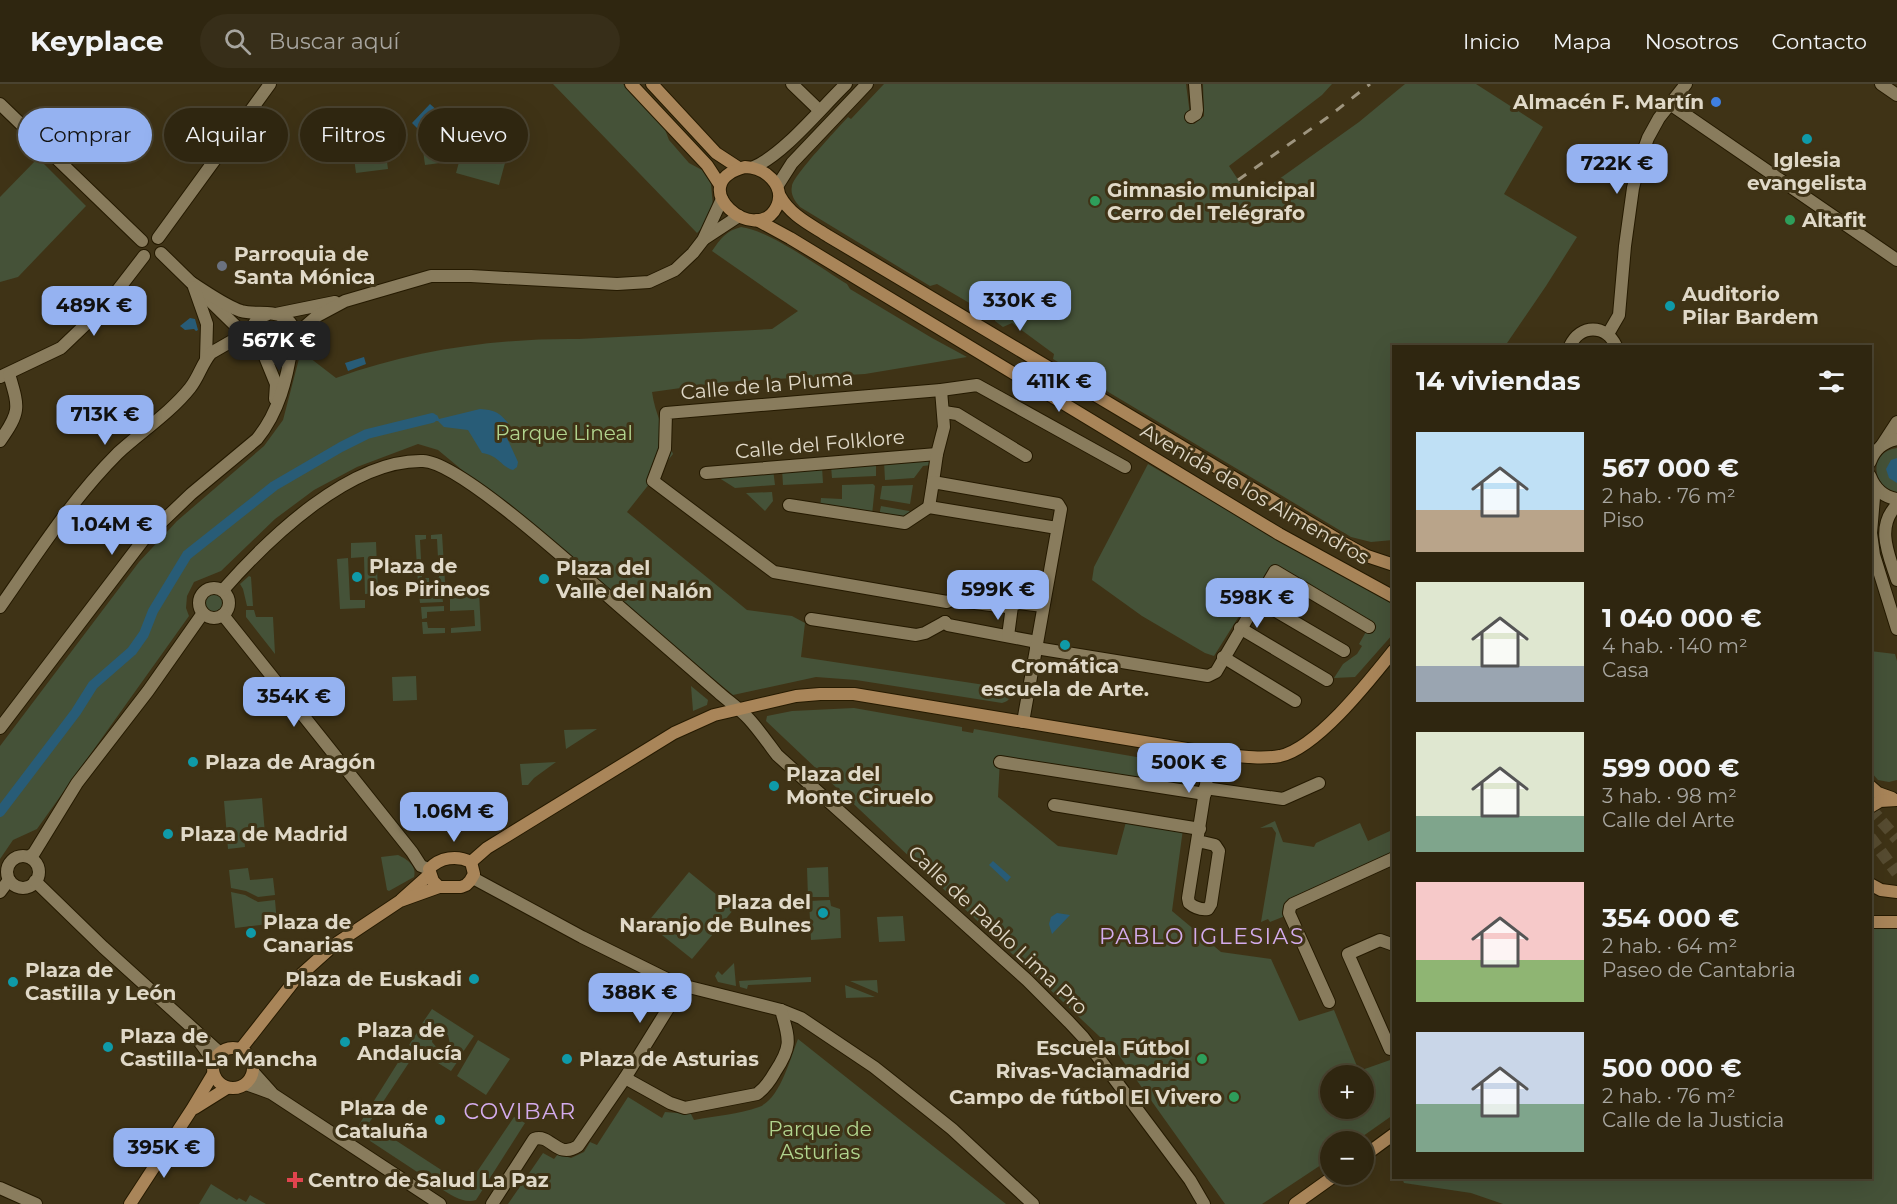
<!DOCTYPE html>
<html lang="es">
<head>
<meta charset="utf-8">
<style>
	body { margin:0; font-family:Montserrat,sans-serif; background:#372e19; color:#f1f3f6; height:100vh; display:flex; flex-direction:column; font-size:22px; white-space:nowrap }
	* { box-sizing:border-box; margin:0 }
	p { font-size:20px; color:#a7a59f }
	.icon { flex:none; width:33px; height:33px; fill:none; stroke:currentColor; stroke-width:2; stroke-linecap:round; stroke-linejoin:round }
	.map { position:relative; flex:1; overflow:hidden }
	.sheet { position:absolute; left:1392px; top:261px; width:480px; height:834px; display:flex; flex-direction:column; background:#2f2610; border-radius:0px; box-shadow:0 6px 24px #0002,0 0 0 2px #4a4330 }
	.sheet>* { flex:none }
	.banner { position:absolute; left:18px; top:24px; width:570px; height:54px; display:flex; gap:12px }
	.buttons { position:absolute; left:1320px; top:981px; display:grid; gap:12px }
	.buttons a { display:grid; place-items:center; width:54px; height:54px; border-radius:50%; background:#2f2610; box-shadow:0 6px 24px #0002,0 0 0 2px #4a4330; font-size:30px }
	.price { position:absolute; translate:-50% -51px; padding:0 14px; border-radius:12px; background:#95b2f1; color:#111; font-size:20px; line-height:39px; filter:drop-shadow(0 2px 3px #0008) }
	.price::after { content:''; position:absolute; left:50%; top:36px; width:18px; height:14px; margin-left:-9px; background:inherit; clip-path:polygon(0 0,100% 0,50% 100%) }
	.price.current { background:#222; color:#fff }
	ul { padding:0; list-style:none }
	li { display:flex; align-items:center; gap:18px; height:150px; padding:0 24px }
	li span { display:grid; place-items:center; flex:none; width:168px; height:120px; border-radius:0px; color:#555 }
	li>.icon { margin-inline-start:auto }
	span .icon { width:72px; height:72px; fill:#fffc; stroke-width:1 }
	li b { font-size:26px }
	h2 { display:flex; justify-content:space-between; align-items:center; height:72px; padding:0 24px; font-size:26px }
	.pill { padding:0 21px; border-radius:27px; background:#2f2610; box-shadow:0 6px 24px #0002,0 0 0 2px #4a4330; font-size:21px; line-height:54px }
	.pill.current { background:#95b2f1; color:#111 }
	header { display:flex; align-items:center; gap:36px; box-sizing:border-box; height:84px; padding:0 30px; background:#2f2610; border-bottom:2px solid #4a4330 }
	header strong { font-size:28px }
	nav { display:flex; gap:33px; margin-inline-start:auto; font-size:21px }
	.search { width:420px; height:54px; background:#372e19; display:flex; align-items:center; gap:15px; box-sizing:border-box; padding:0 21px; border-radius:33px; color:#a7a59f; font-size:22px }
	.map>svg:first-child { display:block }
</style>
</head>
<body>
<header>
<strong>Keyplace</strong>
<div class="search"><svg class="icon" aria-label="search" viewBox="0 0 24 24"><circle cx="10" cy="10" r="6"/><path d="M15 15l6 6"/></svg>Buscar aquí</div>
<nav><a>Inicio</a><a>Mapa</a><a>Nosotros</a><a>Contacto</a></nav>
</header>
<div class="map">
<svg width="1897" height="1120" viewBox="0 0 1897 1120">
	<rect width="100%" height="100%" fill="#3f3316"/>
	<!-- green -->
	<g fill="#455238" fill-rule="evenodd">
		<polygon points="553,0 623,0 664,43 669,56 689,79 702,86 711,100 713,122 706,140 697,149"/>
		<path d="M884 0H1186L1191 38 1194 40 1204 32 1203 0H1332L1322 11 1229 82 1251 115 1359 38 1405 0H1476L1543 43 1504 110 1577 153 1546 202 1505 262H1394L1393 456 1371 458 1351 453 1053 275 1054 270 1012 239 1003 243 995 237V234L937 200 930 202 800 123C795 117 790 111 792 102 793 92 838 44 848 33L851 35Z"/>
		<polygon points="454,62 455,77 425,81 423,66"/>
		<polygon points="462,67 505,79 499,101 456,89"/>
		<polygon points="386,70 388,85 356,89 354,74"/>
		<polygon points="38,74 86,122 18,193 0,198 0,113"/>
		<path d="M741 143C769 146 822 185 847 200L850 205 932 254 967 273 865 290 724 298 652 308C655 330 665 348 673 370L627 428 747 526 792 532 805 539 801 573 1011 605C1010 612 1011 617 1002 619L856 596 816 593 733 611 438 366 418 360 357 383 314 406 275 435 221 487 194 498 187 512 186 524 189 532 37 745 13 756 0 775V662L139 478 177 437 264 362 283 336 301 267 336 294C413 266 497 254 579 255L772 245 798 227 712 167C721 154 726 147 741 143Z"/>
		<circle cx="272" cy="252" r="15"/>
		<path d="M1897 364V410C1871 402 1868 368 1897 364Z"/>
		<polygon points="931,374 932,381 923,382 914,394 885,396 884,377"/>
		<polygon points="876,378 876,392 832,394 831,382"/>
		<polygon points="1148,380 1299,468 1393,520 1393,550 1355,593 1334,594 1343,580 1357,570 1362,562 1359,560 1371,539 1272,482 1268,486 1214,572 1205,569 1142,532 1092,496 1094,483"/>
		<polygon points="822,383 823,399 783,401 782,385"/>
		<polygon points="773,385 775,401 735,404 713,390"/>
		<polygon points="873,400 875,402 872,431 820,424 821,414 842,415 842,401"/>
		<polygon points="913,401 910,420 880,415 882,402"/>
		<polygon points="772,408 773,417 765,427 746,409"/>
		<polygon points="881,422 909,427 912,431 904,436 879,432"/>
		<polygon points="442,450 445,498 433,498 433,494 439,493 437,455 431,455 431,451"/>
		<polygon points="415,451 426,451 426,455 420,456 422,494 429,494 429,499 418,499"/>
		<polygon points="376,458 378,509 365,510 364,473 351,474 351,459"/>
		<polygon points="348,474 350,516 365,516 365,524 340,525 337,475"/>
		<polygon points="249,492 251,493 253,522 247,522 243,505 240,500"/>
		<polygon points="479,508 481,547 451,549 451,544 475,542 474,526 450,527 450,509"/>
		<circle cx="215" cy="519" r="10"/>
		<polygon points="442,510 443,518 420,519 419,511"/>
		<polygon points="444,522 444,527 427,528 427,534 422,535 421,523"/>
		<polygon points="246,526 254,526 256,533 273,533 275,570 246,533"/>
		<polygon points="422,538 427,538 428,544 445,544 445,549 423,550"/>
		<polygon points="1870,567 1895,570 1897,577 1897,696 1889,698 1878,696 1871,688"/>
		<polygon points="416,592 417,616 393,617 392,593"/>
		<polygon points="691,602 708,616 707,621 693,627"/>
		<path d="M854 624 962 643V647L973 649 974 645 1189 682 1191 684 1188 705 1000 675 998 713 1058 762 1117 771 1126 738 1183 745 1172 827 1221 868 1271 875 1299 937 1334 926 1359 987 1393 975V1031L1356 1057 1330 1058V1075L1262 1120H1225L1118 970 766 637 767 632 792 627ZM1330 992H1364V1024H1330Z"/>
		<polygon points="597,645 566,665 564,646"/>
		<polygon points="556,678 534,694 528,701 522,701 520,680"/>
		<polygon points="262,714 265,750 244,752 245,763 228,765 224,717"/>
		<polygon points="1275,737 1283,758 1314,763 1316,759 1360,739 1368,757 1390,747 1393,754 1393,770 1285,832 1270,838 1268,835 1261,838 1276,749 1272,743 1260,744"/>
		<path d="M398 771C407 775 417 782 414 793L389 807 387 806 381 773Z"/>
		<polygon points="828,783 829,813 808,813 807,784"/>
		<polygon points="248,784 250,796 273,794 275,811 258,813 246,807 231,804 229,786"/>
		<polygon points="689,788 734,825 692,875 647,839"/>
		<polygon points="231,808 245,811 258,818 275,816 277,839 235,844"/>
		<polygon points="830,816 831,822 840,825 841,854 811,856 809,817"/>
		<polygon points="903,832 905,857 879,858 877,833"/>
		<polygon points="1871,844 1897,844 1897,1120 1503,1120 1471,1109 1404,1099 1402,1094 1870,1094"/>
		<polygon points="734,879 736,902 718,898 715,892 718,887 722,891"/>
		<polygon points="811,893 811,898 748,901 747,905 740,903 739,897"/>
		<polygon points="877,896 878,909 850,897"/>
		<polygon points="845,901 875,913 846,914"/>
		<polygon points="432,925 474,952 463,968 450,960 448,951 445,949 435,950 421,941"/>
		<polygon points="420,944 433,953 432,958 438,965 448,963 462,971 451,987 409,961"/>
		<path d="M798 955 1006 1120H508L543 1069 554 1075 558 1070 571 1074 584 1068 590 1058 597 1061 628 1013 662 1034 665 1028 691 1030 694 1036C715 1032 739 1030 759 1023 780 1015 790 975 798 955Z"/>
		<polygon points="478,956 510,975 486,1011 457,992"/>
		<polygon points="404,969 412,974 369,1039 446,1089 437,1101 355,1047"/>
		<path d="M514 1033 525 1039 476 1116C464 1120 451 1111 440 1104L446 1095 463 1105 466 1104Z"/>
		<polygon points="211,1100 237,1116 239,1114 246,1118 250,1111 266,1120 199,1120"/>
	</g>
	<!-- water -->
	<g fill="#285c77">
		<polygon points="430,20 439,28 421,48 412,39"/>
		<polygon points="190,234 195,235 198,246 196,247 194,245 185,246 180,242"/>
		<polygon points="364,273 366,280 348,287 345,279"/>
		<polygon points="103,323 109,330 97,340 92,333"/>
		<path d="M480 325C494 326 499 328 508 339L506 352 518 378 517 383 513 386C500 382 500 372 482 369L468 346 444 343 438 337H433L431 332 437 331 439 335Z"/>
		<polygon points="1897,374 1897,399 1889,394 1886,385 1891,376"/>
		<polygon points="993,777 1011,793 1007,798 989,781"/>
		<polygon points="1057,829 1070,831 1052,850 1049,840 1051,833"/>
	</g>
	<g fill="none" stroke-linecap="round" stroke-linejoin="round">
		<!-- canal -->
		<polyline stroke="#285c77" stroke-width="10" points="0,728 76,628 93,601 132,567 144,550 153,527 187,471 274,402 341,363 367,350 432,334"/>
		<!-- secondary-tunnel -->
		<g stroke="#574c31" stroke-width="12" stroke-dasharray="12 6" stroke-linecap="butt">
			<polyline points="1870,724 1897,755"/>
			<polyline points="1870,753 1897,789"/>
		</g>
		<defs>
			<g id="street">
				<polyline points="792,0 819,26"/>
				<polyline points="1881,0 1897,11"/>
				<polyline points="0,20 142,157"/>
				<polyline points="1670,20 1897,176"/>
				<polyline points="1191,33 1196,30 1197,26 1195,0"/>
				<path d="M754 83C785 69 820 25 846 0"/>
				<polyline points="778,101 792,79 867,0"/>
				<polyline points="158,154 270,0"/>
				<polyline points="704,155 739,132"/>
				<polyline points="161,169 248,254"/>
				<path d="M192 199C208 209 224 221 241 227 254 231 272 226 283 233 304 244 292 269 274 274 247 270 241 239 268 230"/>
				<polyline points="194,203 207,240 206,275"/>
				<polyline points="276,230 335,218"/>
				<polyline points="1608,250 1619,231 1625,162 1633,104 1640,76 1648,54 1659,34 1686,0"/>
				<polyline points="294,252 317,232 345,217 431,192 471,192 617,200 649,198 675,186 693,169 703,156 722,115"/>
				<path d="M1570 262C1580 240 1606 240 1616 262"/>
				<polyline points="265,273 276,300 275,315"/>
				<polyline points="0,293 61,264 107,220 144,172"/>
				<polyline points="944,328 957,330 1026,372"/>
				<path d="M0 357C21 327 19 324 9 290"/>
				<polyline points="1882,361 1897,338"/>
				<path d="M1870 378C1875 365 1883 358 1897 355"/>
				<polyline points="706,389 937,370"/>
				<path d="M1870 392C1875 405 1883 413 1897 415"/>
				<polyline points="933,398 937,370 944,343 941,306"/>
				<polyline points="1875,402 1871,449 1874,471 1897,545"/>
				<polyline points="789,421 905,439 929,423"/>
				<path d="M1897 421C1875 443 1889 471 1897 496"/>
				<circle cx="214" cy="519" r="15"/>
				<path d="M223 506C268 455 350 375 423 377 461 378 585 493 619 522 652 551 685 579 718 608 728 617 740 625 749 635 759 646 768 659 777 671L1027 896 1069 938 1083 953 1190 1096 1204 1120"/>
				<polyline points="1257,516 1344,567"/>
				<polyline points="1043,522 1019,519 1007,523 951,516 947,518 774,488 653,397 665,365 666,329 941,306 977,301 1125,383"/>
				<path d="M0 523C37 470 72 415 118 369 141 348 171 328 190 304 199 293 202 279 211 269L251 246"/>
				<polyline points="223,531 412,768 421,782 429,785"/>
				<polyline points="811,535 916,551 925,549 945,538"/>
				<polyline points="945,538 948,541 1037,558"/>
				<polyline points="1240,544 1327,596"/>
				<polyline points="1008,552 1012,522"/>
				<polyline points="1036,564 1208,592 1216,588 1275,487 1369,543"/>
				<polyline points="1223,573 1295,617"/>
				<polyline points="1023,638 1061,425 1058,420 933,398 929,423 1057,444"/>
				<path d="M0 644 144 455 191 410 257 355C279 328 287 295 292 261"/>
				<polyline points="1000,678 1205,710"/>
				<polyline points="1205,704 1283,715 1319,699"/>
				<polyline points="1054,721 1200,745"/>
				<path d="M1198 757 1215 761 1219 767 1211 820 1208 825C1201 826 1195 824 1189 819L1188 814 1211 669"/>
				<circle cx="23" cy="788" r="16"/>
				<polyline points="29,773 34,769 77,699 148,607 203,529"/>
				<polyline points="473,794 582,853 677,900 781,926 801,934 874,983 927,1025 952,1045 1033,1120"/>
				<polyline points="35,797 103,863 220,969"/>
				<polyline points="0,808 9,796"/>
				<polyline points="1329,918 1289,829 1290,823 1293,820 1394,774"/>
				<polyline points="199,957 214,978"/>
				<polyline points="1390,965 1348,870 1380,856 1394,861"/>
				<polyline points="253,988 271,1008"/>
				<path d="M625 994 670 1019 685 1024 757 1010C765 1004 770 997 775 988 793 961 789 955 781 926"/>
				<polyline points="246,1000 271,1009 440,1120"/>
				<polyline points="0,1104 36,1120"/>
				<path d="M492 1120 534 1055C551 1049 557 1076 578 1062L625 994 682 902"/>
			</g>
			<g id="secondary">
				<polyline points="631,0 707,81 720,101"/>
				<polyline points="652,0 716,69 739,84"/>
				<path d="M745 83C764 83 786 101 777 122 757 165 681 100 745 83Z"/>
				<path d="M780 112C790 131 811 141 828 152L1340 457 1367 472 1394 481"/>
				<polyline points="757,136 790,154 1279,450 1394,513"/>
				<polyline points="1870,702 1878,709 1892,714"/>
				<polyline points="1870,723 1880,717 1897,716"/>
				<path d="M471 778 487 764 674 649 714 631 796 612 820 610H854L1211 669C1233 671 1257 676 1280 672 1317 664 1370 596 1394 566"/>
				<polyline points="1870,800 1881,806 1897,808"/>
				<polyline points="402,815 430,790"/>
				<polyline points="1870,838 1897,838"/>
				<circle cx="233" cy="984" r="20"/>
				<path d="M240 966 295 896 334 861 400 817 439 803H461L466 801 470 797 474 790 471 778C457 771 440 773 429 785L433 797 439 803"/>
				<polyline points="195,1024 227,1004"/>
				<polyline points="1364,1072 1394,1050"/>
				<polyline points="130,1120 192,1025 213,990"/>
				<polyline points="1295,1120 1337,1090"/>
			</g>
		</defs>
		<!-- street casing -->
		<use href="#street" stroke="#251a00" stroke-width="14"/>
		<!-- secondary casing -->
		<use href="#secondary" stroke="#251a00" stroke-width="14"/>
		<!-- street -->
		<use href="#street" stroke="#897c5d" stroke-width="12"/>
		<!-- secondary -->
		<use href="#secondary" stroke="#a98559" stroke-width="12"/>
		<!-- rail -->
		<polyline stroke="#9e957f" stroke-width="3" stroke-dasharray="10 10" stroke-linecap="butt" points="1238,96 1328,33 1370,0"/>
	</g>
	<!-- markers -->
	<circle fill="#3f7fe0" stroke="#3f3316" stroke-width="2" cx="1716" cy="18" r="6"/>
	<g fill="#0f9aa8" stroke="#3f3316" stroke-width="2">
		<circle cx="1807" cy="55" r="6"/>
		<circle cx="1670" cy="222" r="6"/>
		<circle cx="357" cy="493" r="6"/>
		<circle cx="544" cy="495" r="6"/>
		<circle cx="1065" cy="561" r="6"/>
		<circle cx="193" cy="678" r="6"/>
		<circle cx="774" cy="702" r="6"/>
		<circle cx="168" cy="750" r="6"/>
		<circle cx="823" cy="829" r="6"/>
		<circle cx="251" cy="849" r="6"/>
		<circle cx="474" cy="895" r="6"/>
		<circle cx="13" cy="898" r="6"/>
		<circle cx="345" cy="958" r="6"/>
		<circle cx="108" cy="963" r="6"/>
		<circle cx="567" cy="975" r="6"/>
		<circle cx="440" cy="1036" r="6"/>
	</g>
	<g fill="#2e9e5b" stroke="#3f3316" stroke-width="2">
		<circle cx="1095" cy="117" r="6"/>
		<circle cx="1790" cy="136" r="6"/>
		<circle cx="1202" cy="975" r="6"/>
		<circle cx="1234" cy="1013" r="6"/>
	</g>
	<circle fill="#6b7280" stroke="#3f3316" stroke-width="2" cx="222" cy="182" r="6"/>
	<path fill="#e0444e" stroke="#3f3316" stroke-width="2" d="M292 1087h6v6h6v6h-6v6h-6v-6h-6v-6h6z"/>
	<g text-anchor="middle" stroke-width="6" stroke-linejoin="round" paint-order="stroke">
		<!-- poi labels -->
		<g font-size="20" font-weight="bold" fill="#e0d9c8" stroke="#3f3316" text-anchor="start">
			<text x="1704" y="25" text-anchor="end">Almacén F. Martín</text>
			<text x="1807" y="83" text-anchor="middle">Iglesia<tspan x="1807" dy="23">evangelista</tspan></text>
			<text x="1107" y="113">Gimnasio municipal<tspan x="1107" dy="23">Cerro del Telégrafo</tspan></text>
			<text x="1802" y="143">Altafit</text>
			<text x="234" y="177">Parroquia de<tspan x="234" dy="23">Santa Mónica</tspan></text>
			<text x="1682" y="217">Auditorio<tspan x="1682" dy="23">Pilar Bardem</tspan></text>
			<text x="369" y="489">Plaza de<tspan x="369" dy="23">los Pirineos</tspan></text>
			<text x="556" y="491">Plaza del<tspan x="556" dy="23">Valle del Nalón</tspan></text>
			<text x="1065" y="589" text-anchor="middle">Cromática<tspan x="1065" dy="23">escuela de Arte.</tspan></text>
			<text x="205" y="685">Plaza de Aragón</text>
			<text x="786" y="697">Plaza del<tspan x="786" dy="23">Monte Ciruelo</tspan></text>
			<text x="180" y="757">Plaza de Madrid</text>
			<text x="811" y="825" text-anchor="end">Plaza del<tspan x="811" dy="23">Naranjo de Bulnes</tspan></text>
			<text x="263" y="845">Plaza de<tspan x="263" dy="23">Canarias</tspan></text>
			<text x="25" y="893">Plaza de<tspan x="25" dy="23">Castilla y León</tspan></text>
			<text x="462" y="902" text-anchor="end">Plaza de Euskadi</text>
			<text x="357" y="953">Plaza de<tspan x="357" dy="23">Andalucía</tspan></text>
			<text x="120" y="959">Plaza de<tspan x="120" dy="23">Castilla-La Mancha</tspan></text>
			<text x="1190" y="971" text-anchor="end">Escuela Fútbol<tspan x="1190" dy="23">Rivas-Vaciamadrid</tspan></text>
			<text x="579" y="982">Plaza de Asturias</text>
			<text x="1222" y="1020" text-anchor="end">Campo de fútbol El Vivero</text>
			<text x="428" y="1031" text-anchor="end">Plaza de<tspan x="428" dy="23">Cataluña</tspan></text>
			<text x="308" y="1103">Centro de Salud La Paz</text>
		</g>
		<!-- street labels -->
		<g font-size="20" fill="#e0d9c8" stroke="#3f3316">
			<text transform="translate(767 301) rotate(-5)" y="7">Calle de la Pluma</text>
			<text transform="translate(820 360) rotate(-5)" y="7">Calle del Folklore</text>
			<text transform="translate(1255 410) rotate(30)" y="7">Avenida de los Almendros</text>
			<text transform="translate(998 846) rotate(43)" y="7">Calle de Pablo Lima Pro</text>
		</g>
		<!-- park labels -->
		<g font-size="20" fill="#b1d48e" stroke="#3f3316">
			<text x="564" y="356">Parque Lineal</text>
			<text x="820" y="1052">Parque de<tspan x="820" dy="23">Asturias</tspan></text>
		</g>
		<!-- quarter labels -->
		<g font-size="22" letter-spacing="1.5" fill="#d4aced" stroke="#3f3316">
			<text x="1202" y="860">PABLO IGLESIAS</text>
			<text x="520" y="1035">COVIBAR</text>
		</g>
	</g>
</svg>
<div class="buttons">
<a>+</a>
<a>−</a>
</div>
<b class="price" style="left:1617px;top:111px">722K €</b>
<b class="price" style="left:1020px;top:248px">330K €</b>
<b class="price" style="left:94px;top:253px">489K €</b>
<b class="price current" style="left:279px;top:288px">567K €</b>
<b class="price" style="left:1059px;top:329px">411K €</b>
<b class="price" style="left:105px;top:362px">713K €</b>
<b class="price" style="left:112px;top:472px">1.04M €</b>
<b class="price" style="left:998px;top:537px">599K €</b>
<b class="price" style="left:1257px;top:545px">598K €</b>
<b class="price" style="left:294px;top:644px">354K €</b>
<b class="price" style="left:1189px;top:710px">500K €</b>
<b class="price" style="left:454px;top:759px">1.06M €</b>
<b class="price" style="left:640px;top:940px">388K €</b>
<b class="price" style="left:164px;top:1095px">395K €</b>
<div class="banner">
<a class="pill current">Comprar</a>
<a class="pill">Alquilar</a>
<a class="pill">Filtros</a>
<a class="pill">Nuevo</a>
</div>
<section class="sheet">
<h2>14 viviendas<svg class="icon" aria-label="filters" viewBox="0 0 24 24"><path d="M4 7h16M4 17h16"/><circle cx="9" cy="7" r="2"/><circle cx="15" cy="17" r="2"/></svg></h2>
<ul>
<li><span style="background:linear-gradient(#bfe0f5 65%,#b9a48a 0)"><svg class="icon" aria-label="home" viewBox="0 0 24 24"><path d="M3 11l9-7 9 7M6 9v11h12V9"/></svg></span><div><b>567 000 €</b><p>2 hab. · 76 m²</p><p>Piso</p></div></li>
<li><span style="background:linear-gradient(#dfe7d0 70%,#9aa5b1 0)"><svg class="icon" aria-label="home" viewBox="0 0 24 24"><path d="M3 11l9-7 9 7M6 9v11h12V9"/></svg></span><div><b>1 040 000 €</b><p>4 hab. · 140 m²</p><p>Casa</p></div></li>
<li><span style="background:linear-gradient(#dfe7d0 70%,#7fa58c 0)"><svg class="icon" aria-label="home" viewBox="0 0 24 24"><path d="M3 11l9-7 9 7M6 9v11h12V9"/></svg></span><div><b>599 000 €</b><p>3 hab. · 98 m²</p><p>Calle del Arte</p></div></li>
<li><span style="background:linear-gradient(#f6c9c9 65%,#8fb573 0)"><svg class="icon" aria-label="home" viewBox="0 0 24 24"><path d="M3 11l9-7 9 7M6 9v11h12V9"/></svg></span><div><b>354 000 €</b><p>2 hab. · 64 m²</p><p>Paseo de Cantabria</p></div></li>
<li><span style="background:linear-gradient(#c9d6e8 60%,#7fa58c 0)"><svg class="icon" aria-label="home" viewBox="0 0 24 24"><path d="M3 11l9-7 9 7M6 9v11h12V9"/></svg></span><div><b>500 000 €</b><p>2 hab. · 76 m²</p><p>Calle de la Justicia</p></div></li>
</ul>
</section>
</div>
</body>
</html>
